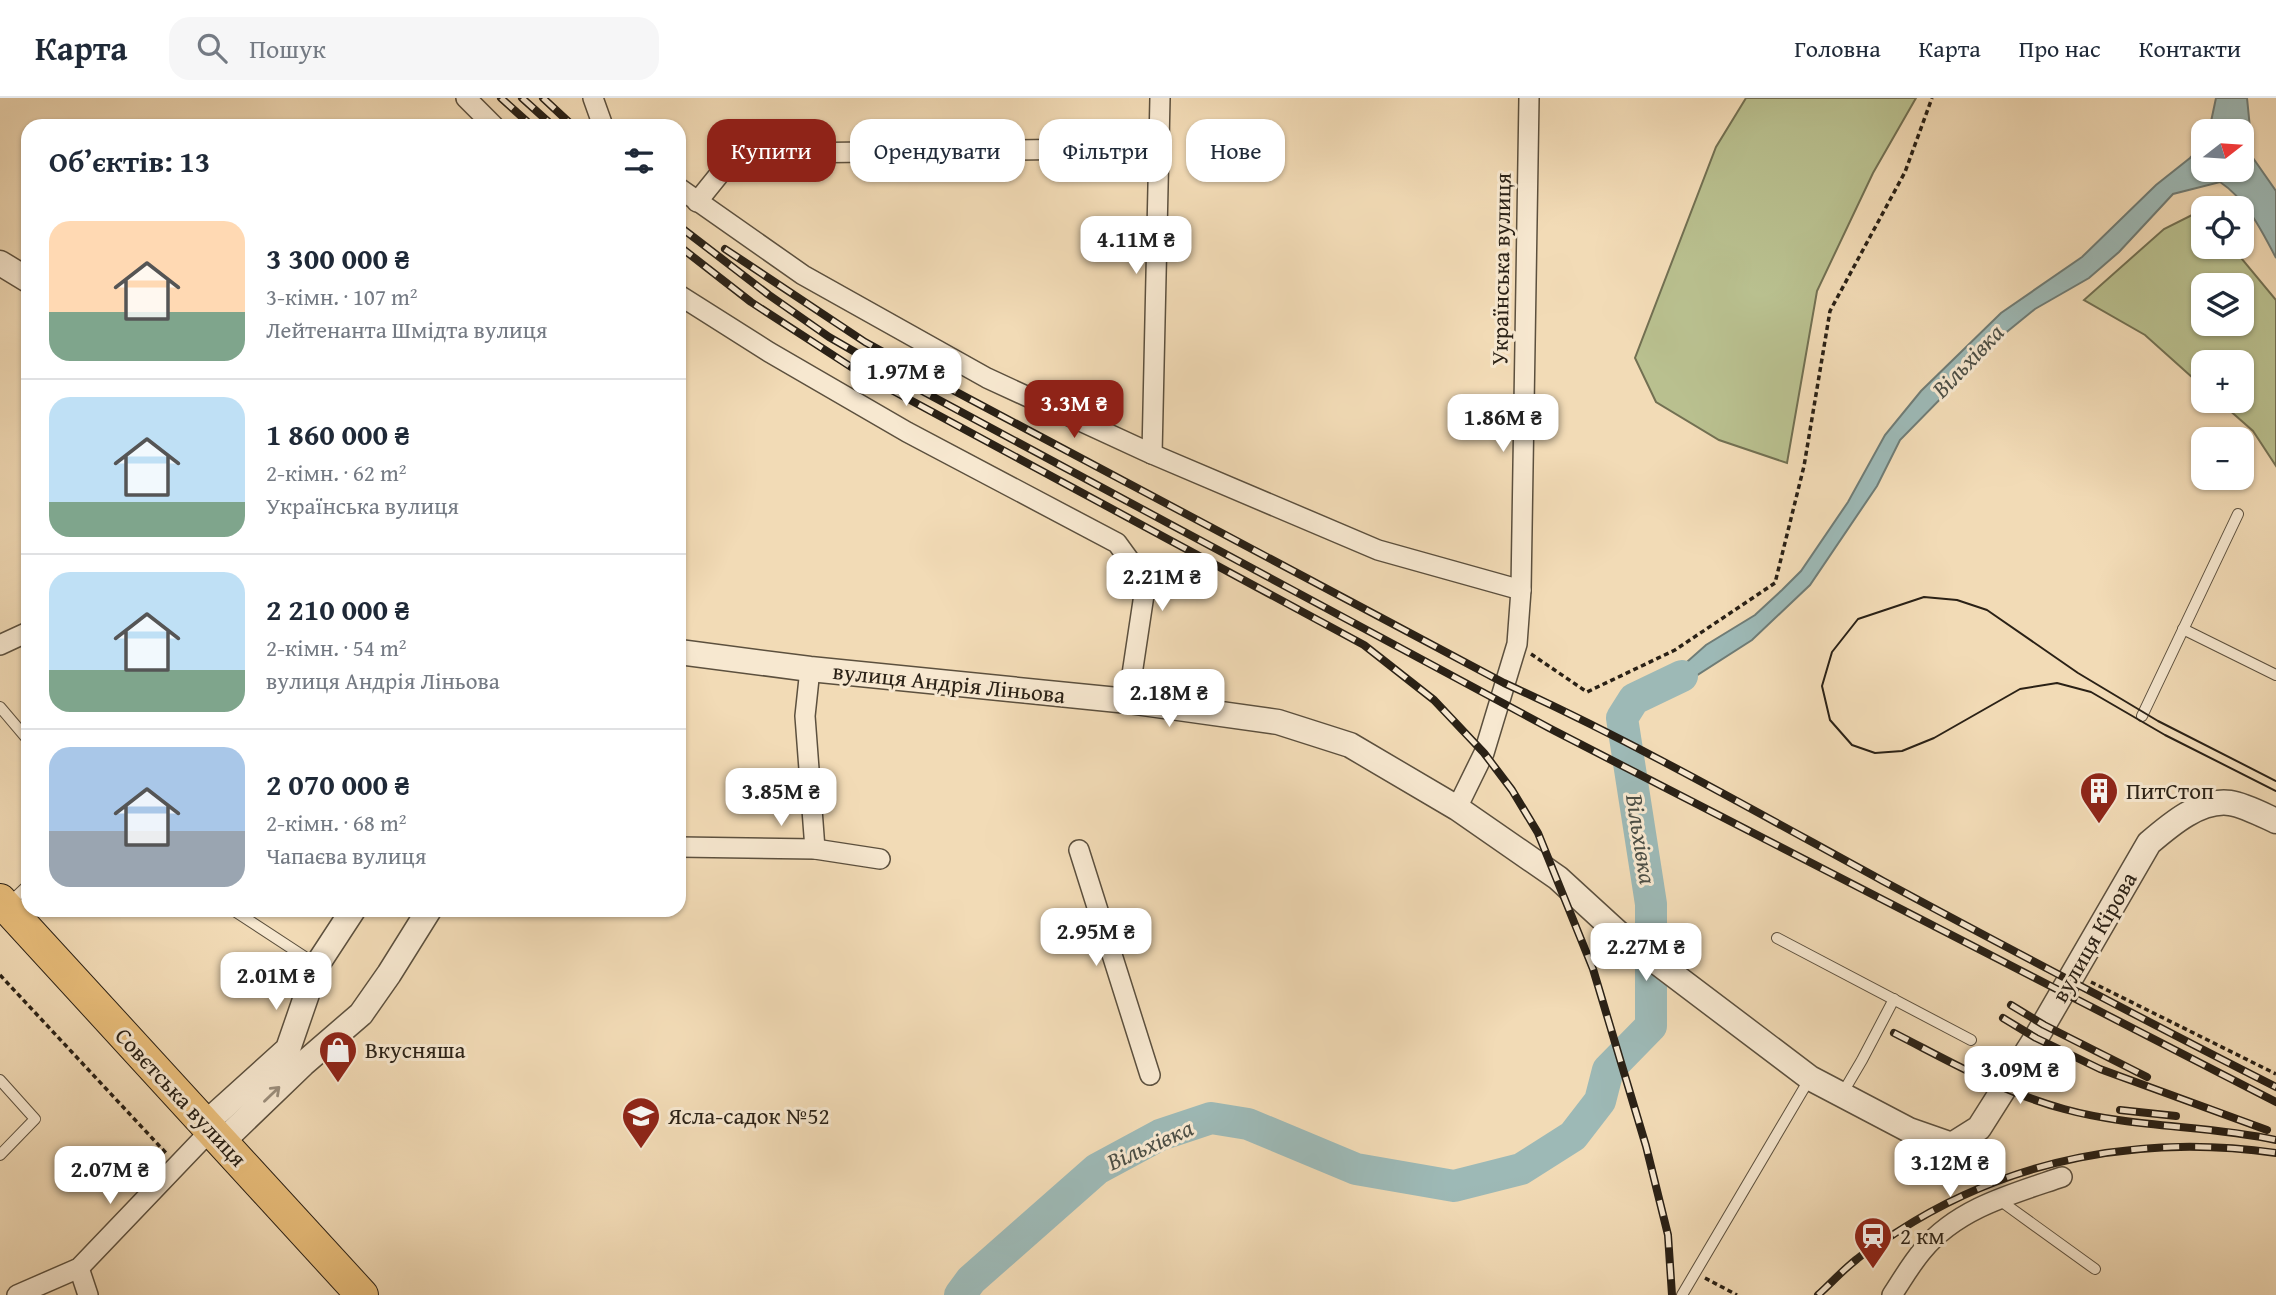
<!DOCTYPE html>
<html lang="uk">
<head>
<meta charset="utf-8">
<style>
	body { margin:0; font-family:"Gentium Book Plus",serif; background:#f6f6f7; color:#1f2937; height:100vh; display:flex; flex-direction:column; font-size:26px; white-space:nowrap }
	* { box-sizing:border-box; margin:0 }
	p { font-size:23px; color:#747a83 }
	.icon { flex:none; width:38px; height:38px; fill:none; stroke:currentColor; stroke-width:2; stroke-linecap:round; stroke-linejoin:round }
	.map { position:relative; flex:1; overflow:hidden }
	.sheet { position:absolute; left:21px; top:21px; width:665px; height:798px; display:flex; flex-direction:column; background:#fff; border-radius:21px; box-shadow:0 2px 5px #0004 }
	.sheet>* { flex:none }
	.top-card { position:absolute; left:707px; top:21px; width:665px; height:63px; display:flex; gap:14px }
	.needle { width:46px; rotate:73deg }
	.buttons { position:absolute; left:2191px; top:21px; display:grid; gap:14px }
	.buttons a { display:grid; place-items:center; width:63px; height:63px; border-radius:14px; background:#fff; box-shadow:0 2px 5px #0004; font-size:35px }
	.price { position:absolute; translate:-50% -60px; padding:0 16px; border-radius:14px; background:#fff; color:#222; font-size:23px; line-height:46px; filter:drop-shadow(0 2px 4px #0008) }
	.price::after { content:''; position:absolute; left:50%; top:42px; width:21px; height:16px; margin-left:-10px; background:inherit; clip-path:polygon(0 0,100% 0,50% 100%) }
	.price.on { background:#8f2418; color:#fff }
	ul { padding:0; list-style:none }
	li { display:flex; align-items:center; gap:21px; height:175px; padding:0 28px }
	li+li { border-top:2px solid #e0e1e3 }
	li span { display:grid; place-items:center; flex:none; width:196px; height:140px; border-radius:21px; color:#555 }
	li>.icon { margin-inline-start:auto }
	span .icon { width:84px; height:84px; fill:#fffc; stroke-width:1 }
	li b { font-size:30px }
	h2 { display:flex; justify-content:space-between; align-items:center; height:84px; padding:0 28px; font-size:30px }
	.chip { padding:0 24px; border-radius:21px; background:#fff; box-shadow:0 2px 5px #0004; font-size:24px; line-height:63px }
	.chip.on { background:#8f2418; color:#fff }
	header { display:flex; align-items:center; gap:42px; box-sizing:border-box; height:98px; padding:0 35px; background:#fff; border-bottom:2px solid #e0e1e3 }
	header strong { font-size:33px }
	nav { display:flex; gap:38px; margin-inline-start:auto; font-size:24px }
	.search { width:490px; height:63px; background:#f6f6f7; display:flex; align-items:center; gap:18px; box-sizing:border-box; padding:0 24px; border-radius:21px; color:#747a83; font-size:26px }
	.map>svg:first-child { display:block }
</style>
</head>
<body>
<header>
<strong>Карта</strong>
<div class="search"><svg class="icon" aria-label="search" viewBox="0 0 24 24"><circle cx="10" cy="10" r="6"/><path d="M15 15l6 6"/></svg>Пошук</div>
<nav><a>Головна</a><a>Карта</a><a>Про нас</a><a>Контакти</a></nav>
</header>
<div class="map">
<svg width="2276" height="1197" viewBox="0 0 2276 1197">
	<rect width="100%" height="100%" fill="#f2dbb6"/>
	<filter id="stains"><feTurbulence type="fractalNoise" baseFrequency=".00286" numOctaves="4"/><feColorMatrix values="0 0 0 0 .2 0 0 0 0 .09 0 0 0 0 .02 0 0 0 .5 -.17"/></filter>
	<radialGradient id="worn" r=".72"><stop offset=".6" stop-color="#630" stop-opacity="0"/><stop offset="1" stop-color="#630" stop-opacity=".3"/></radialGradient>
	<!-- green -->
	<g fill="#b9c08f" stroke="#727052" stroke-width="2" fill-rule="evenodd">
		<polygon points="1746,0 1916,0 1873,75 1817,193 1787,365 1719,342 1656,304 1635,260 1716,49"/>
		<path d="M2196 115 2203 121V149H2232L2276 202V368L2253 333 2219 303H2242V264H2203V289L2145 237 2084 202 2164 131ZM2203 187H2242V226H2203Z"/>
	</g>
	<!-- water -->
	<path fill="#9db9b6" stroke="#6f7c76" stroke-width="2" d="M2216 0H2247L2253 60 2276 93V160C2262 133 2246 101 2220 84L2173 96 2119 154 2089 180 2035 211 2003 237 1900 342 1877 388 1810 487 1752 542 1663 599 1648 606 1644 590 1670 579 1706 547 1755 517 1782 492 1801 473 1848 404 1885 337 1921 293 2001 215 2082 159 2156 87 2190 60 2203 46V72H2242V33H2209Z"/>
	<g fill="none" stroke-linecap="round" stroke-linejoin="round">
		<!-- river -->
		<polyline stroke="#9db9b6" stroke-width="32" points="960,1197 971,1182 1097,1071 1160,1037 1211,1020 1248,1026 1356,1071 1454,1088 1521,1071 1573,1038 1600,1003 1608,972 1651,928 1651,806 1622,620 1634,601 1682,578"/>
		<defs>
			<g id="service">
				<polyline points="2183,531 2276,577"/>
				<polyline points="0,609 28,642"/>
				<polyline points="2142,618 2238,416"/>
				<polyline points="8,806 28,787"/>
				<polyline points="233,812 317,867"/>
				<polyline points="1777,840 1971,942"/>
				<polyline points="0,982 35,1021 0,1057"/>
				<polyline points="1842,996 1862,962 1894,901"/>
				<polyline points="1998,1101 2095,1171"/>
				<polyline points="1682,1197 1810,980"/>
			</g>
			<g id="minor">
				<polyline points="466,0 494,28"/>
				<polyline points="593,0 603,28"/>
				<polyline points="679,90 803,177 987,280 1152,356 1378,452 1521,492"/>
				<polyline points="697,104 726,68 739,59 792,55 1160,50"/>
				<polyline points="679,197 769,254 907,334 1117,445 1133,467 1145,490 1128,603"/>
				<polyline points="1152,356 1160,0"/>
				<polyline points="0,547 28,534"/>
				<polyline points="810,571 805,618 815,751"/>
				<polyline points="1457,710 1484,655 1517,546 1521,492 1529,0"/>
				<polyline points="679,749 815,751 880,761"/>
				<polyline points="1079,752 1150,977"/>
				<polyline points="79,1170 88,1197"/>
				<polyline points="17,1197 79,1170 211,1032"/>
				<path d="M1892 1197C1902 1182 1911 1166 1923 1152 1958 1110 2012 1096 2062 1079"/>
			</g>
			<g id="tertiary">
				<polyline points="0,165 28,182"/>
				<path d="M679 554 810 571 1128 603 1278 624 1350 647 1457 710 1558 780 1617 834 1810 980 1909 1032 1952 1047 1979 1030 2036 940 2149 745C2170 727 2200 701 2230 705 2244 707 2263 717 2276 723"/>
				<polyline points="205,1026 288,951 317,867 353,812"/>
				<polyline points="222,1044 303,966 361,916 389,876 429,812"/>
			</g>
			<polyline id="primary" points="0,802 362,1197"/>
		</defs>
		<!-- service casing -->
		<use href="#service" stroke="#5c503e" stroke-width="12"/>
		<!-- minor casing -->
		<use href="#minor" stroke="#5c503e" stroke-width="22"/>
		<!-- tertiary casing -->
		<use href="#tertiary" stroke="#5c503e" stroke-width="27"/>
		<!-- primary casing -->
		<use href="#primary" stroke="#2a2116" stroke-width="34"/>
		<!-- path -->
		<g stroke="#2a2116" stroke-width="3.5" stroke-dasharray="5 3.5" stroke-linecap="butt">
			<polyline points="1531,556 1587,594 1675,552 1775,485 1804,368 1830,213 1905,74 1932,0"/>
			<polyline points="0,877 166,1055"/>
			<polyline points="2091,884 2276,976"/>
			<polyline points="1705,1180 1737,1197"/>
		</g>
		<!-- service -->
		<use href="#service" stroke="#f7e8d0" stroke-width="10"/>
		<!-- minor -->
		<use href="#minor" stroke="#f7e8d0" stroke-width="19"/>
		<!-- tertiary -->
		<use href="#tertiary" stroke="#f7e8d0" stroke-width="24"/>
		<!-- primary -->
		<use href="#primary" stroke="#e9be7b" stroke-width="32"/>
		<!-- tram -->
		<polyline stroke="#2a2116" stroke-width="2" points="2276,683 2158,623 2078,575 1987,512 1957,502 1924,499 1858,521 1832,554 1822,588 1830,622 1852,647 1875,655 1902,653 1934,640 2020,591 2057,585 2091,594 2165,637 2276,693"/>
		<defs>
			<g id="rail">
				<polyline points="501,0 532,28"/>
				<polyline points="522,0 553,28"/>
				<polyline points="543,0 573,28"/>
				<polyline points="679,128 769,197 829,239 926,295 1551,631 2276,1004"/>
				<polyline points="679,148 751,204 862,276 1364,547 1434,602 1484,655 1512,692 1538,735 1593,871 1646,1048 1668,1137 1672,1197"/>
				<path d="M725 151 865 244 932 281 1504 585C1634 644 1758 715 1883 783 2013 853 2144 922 2276 989"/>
				<polyline points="2011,907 2044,927 2147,979"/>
				<polyline points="2003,920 2036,940 2100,971 2267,1032"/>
				<path d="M1894 935C1949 963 2004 995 2064 1011 2133 1030 2206 1027 2276 1042"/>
				<polyline points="2120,1012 2176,1018"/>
				<path d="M1818 1197C1831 1185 1843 1172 1857 1161 1869 1151 1884 1143 1897 1134 2011 1060 2143 1036 2276 1055"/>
			</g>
		</defs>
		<!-- rail casing -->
		<use href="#rail" stroke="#2a2116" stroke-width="8"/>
		<!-- rail -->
		<use href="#rail" stroke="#f7e8d0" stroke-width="5" stroke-dasharray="16" stroke-linecap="butt"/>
	</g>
	<!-- one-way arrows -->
	<defs><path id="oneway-shaft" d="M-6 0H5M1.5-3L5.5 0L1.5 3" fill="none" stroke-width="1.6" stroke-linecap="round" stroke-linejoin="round" transform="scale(1.75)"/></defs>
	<use stroke="#9b8e7c" href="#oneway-shaft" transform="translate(272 996) rotate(-44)"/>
	<!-- icons -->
	<defs>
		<symbol id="building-pin" viewBox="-11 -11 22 30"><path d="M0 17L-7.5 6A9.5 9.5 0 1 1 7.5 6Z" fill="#8f2418" stroke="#f7e8d0"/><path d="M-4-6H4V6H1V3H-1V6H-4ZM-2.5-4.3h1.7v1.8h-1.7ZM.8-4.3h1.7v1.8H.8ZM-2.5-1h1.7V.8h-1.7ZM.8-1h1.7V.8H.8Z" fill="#fff"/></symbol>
		<symbol id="shop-pin" viewBox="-11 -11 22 30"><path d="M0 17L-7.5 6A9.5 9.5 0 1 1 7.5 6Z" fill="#8f2418" stroke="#f7e8d0"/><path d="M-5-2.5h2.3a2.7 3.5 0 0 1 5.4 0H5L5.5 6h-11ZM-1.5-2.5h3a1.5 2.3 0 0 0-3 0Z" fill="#fff"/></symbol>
		<symbol id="school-pin" viewBox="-11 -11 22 30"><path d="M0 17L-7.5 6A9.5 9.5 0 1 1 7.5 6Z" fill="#8f2418" stroke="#f7e8d0"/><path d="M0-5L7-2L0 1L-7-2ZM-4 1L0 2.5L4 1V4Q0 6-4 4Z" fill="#fff"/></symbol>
		<symbol id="station-pin" viewBox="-11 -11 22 30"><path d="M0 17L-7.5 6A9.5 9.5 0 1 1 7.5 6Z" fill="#8f2418" stroke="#f7e8d0"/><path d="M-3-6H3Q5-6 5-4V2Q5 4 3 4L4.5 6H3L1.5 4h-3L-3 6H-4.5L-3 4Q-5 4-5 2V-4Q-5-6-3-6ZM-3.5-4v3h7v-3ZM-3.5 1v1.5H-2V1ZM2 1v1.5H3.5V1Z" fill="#fff"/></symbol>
	</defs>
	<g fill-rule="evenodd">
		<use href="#building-pin" x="2077" y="671" width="44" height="60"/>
		<use href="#shop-pin" x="316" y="930" width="44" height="60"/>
		<use href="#school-pin" x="619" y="996" width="44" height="60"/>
		<use href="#station-pin" x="1851" y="1116" width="44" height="60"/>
	</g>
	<g text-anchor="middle" stroke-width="6" stroke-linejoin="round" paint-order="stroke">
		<!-- street labels -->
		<g font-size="23" fill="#2a2116" stroke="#f7e8d0">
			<text transform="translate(1501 171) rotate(-89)" y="8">Українська вулиця</text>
			<text transform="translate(949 585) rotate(6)" y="8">вулиця Андрія Ліньова</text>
			<text transform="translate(2094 839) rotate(-60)" y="8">вулиця Кірова</text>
			<text transform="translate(181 999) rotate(47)" y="8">Совєтська вулиця</text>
		</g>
		<!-- poi labels -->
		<g font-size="23" fill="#2a2116" stroke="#f7e8d0" text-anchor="start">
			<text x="2126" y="701">ПитСтоп</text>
			<text x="365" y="960">Вкусняша</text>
			<text x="668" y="1026">Ясла-садок №52</text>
			<text x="1900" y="1146">2 км</text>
		</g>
		<!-- water labels -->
		<g font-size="24" font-style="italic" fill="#4c4f46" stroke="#f7e8d0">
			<text transform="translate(1968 263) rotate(-46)" y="8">Вільхівка</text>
			<text transform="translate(1641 741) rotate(81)" y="8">Вільхівка</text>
			<text transform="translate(1150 1047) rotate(-24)" y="8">Вільхівка</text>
		</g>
	</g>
	<rect width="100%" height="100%" filter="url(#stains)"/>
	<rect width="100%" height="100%" fill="url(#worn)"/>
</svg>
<div class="buttons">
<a><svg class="needle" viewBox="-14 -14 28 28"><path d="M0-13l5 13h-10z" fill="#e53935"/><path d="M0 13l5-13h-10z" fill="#747a83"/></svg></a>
<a><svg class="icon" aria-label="locate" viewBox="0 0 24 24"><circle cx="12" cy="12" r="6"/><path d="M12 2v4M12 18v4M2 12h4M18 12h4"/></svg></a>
<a><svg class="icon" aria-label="layers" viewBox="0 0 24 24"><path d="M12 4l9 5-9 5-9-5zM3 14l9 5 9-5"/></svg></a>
<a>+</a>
<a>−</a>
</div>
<b class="price" style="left:1136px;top:178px">4.11M ₴</b>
<b class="price" style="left:906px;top:310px">1.97M ₴</b>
<b class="price on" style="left:1074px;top:342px">3.3M ₴</b>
<b class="price" style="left:1503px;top:356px">1.86M ₴</b>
<b class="price" style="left:1162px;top:515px">2.21M ₴</b>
<b class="price" style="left:1169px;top:631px">2.18M ₴</b>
<b class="price" style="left:781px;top:730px">3.85M ₴</b>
<b class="price" style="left:1096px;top:870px">2.95M ₴</b>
<b class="price" style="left:1646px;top:885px">2.27M ₴</b>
<b class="price" style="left:276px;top:914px">2.01M ₴</b>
<b class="price" style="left:2020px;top:1008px">3.09M ₴</b>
<b class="price" style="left:1950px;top:1101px">3.12M ₴</b>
<b class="price" style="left:110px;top:1108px">2.07M ₴</b>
<div class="top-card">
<a class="chip on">Купити</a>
<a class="chip">Орендувати</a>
<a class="chip">Фільтри</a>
<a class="chip">Нове</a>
</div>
<section class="sheet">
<h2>Об’єктів: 13<svg class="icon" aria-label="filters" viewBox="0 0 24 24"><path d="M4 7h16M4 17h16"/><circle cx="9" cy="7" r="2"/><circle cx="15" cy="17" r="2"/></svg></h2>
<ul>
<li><span style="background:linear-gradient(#ffd9b3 65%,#7fa58c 0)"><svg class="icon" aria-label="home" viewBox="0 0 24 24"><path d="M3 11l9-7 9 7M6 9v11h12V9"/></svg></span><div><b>3 300 000 ₴</b><p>3-кімн. · 107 m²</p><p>Лейтенанта Шмідта вулиця</p></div></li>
<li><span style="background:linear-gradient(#bfe0f5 75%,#7fa58c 0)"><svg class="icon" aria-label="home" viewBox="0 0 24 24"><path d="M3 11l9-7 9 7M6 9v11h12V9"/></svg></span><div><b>1 860 000 ₴</b><p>2-кімн. · 62 m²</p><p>Українська вулиця</p></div></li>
<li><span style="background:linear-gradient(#bfe0f5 70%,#7fa58c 0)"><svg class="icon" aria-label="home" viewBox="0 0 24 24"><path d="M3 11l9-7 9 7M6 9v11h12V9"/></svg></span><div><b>2 210 000 ₴</b><p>2-кімн. · 54 m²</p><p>вулиця Андрія Ліньова</p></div></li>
<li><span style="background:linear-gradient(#a9c7e8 60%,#9aa5b1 0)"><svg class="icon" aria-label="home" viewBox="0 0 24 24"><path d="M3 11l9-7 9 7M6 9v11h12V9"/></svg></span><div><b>2 070 000 ₴</b><p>2-кімн. · 68 m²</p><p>Чапаєва вулиця</p></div></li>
</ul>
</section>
</div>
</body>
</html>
